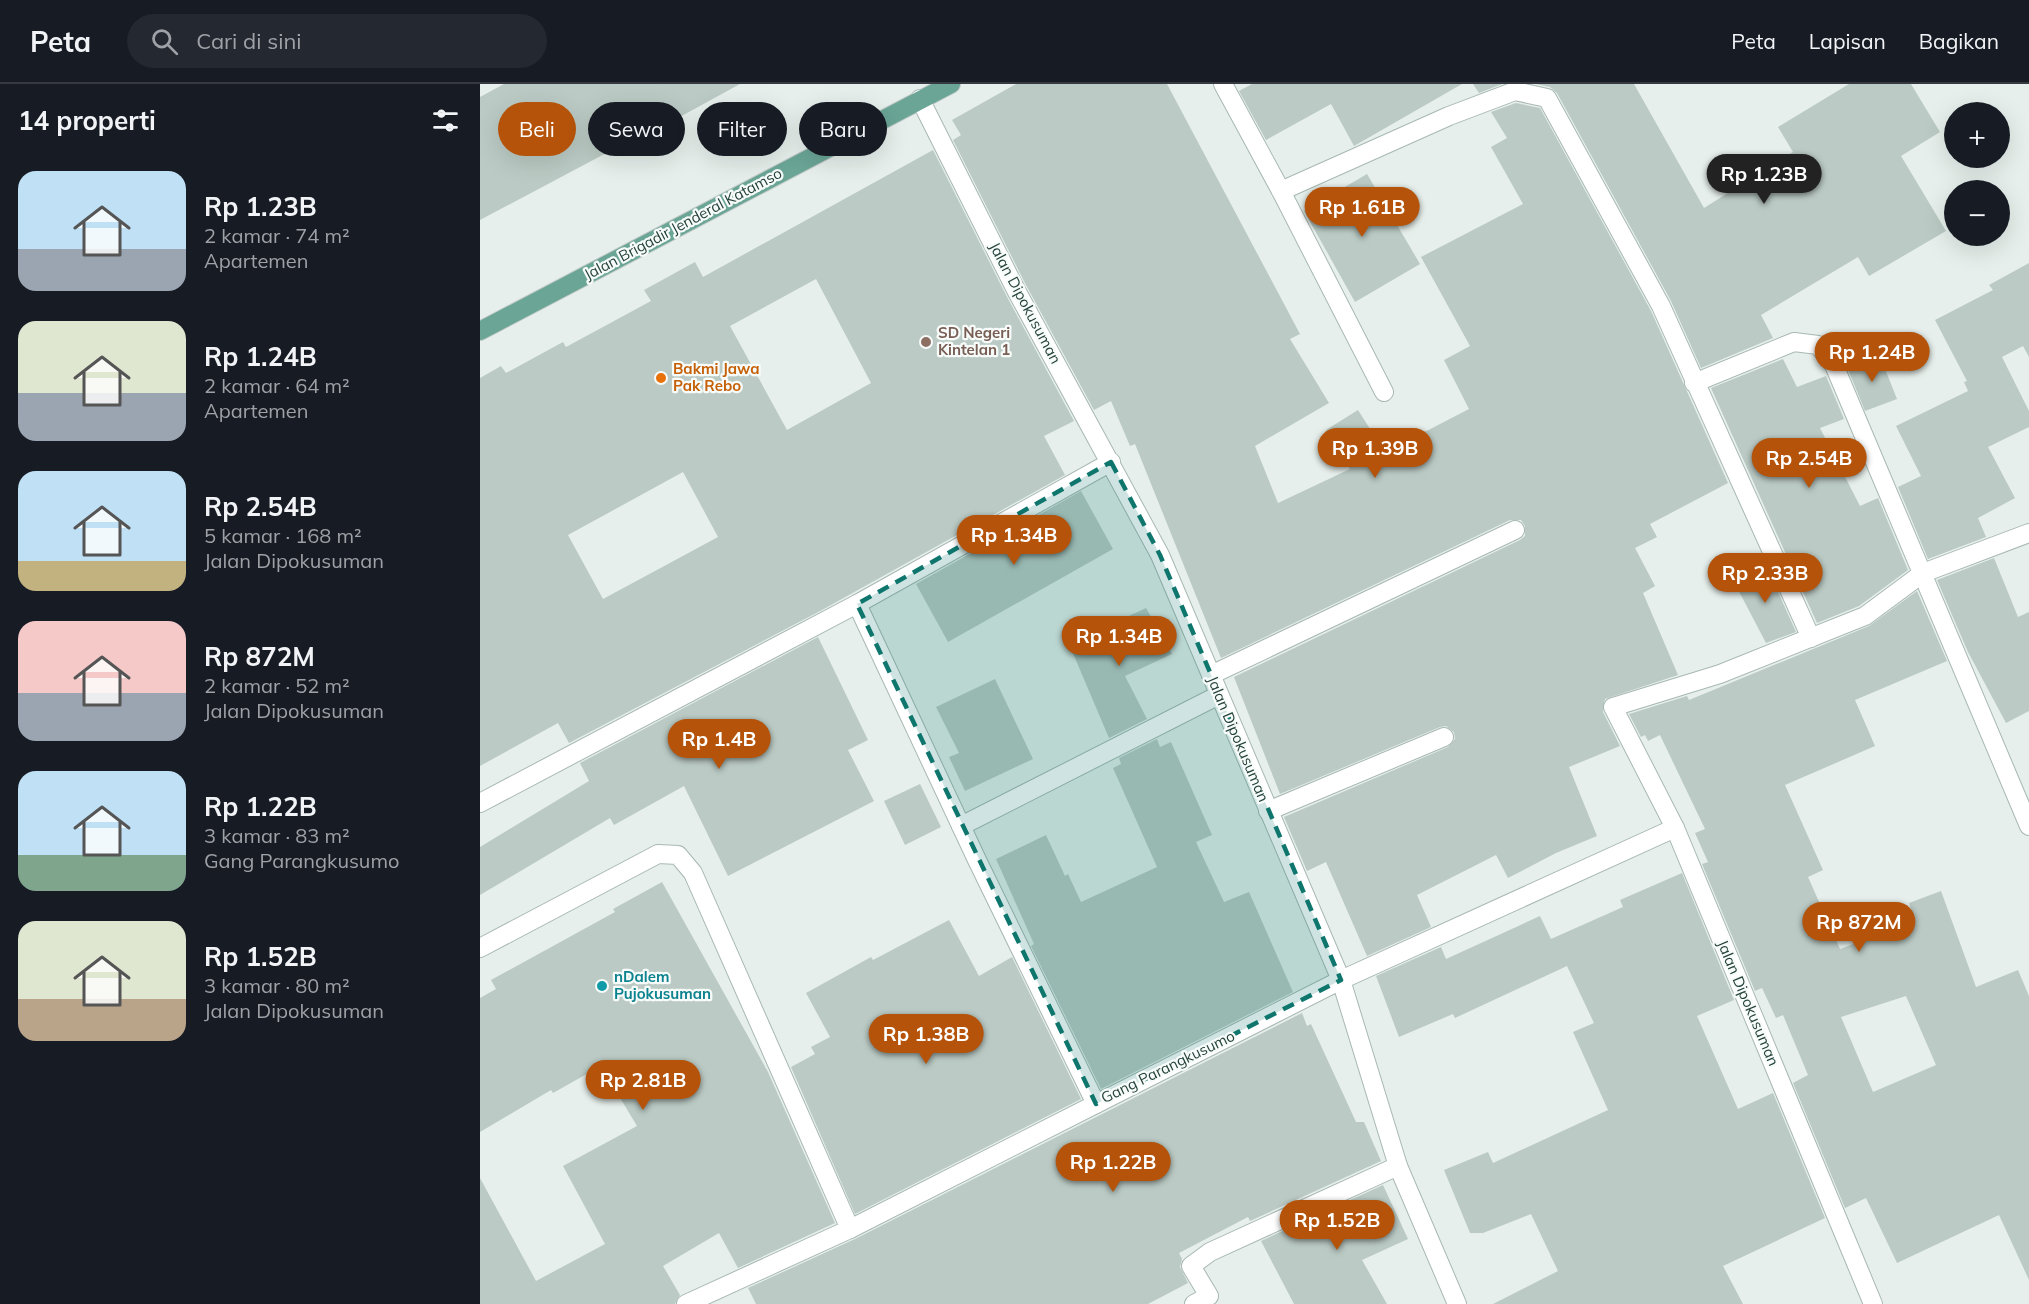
<!DOCTYPE html>
<html lang="id">
<head>
<meta charset="utf-8">
<style>
	body { margin:0; font-family:Mulish,sans-serif; background:#242831; color:#f1f3f6; height:100vh; display:flex; flex-direction:column; font-size:22px; white-space:nowrap }
	* { box-sizing:border-box; margin:0 }
	p { font-size:20px; color:#9ea1a6 }
	.icon { flex:none; width:33px; height:33px; fill:none; stroke:currentColor; stroke-width:2; stroke-linecap:round; stroke-linejoin:round }
	.map { position:relative; flex:1; overflow:hidden }
	.sheet { display:flex; flex-direction:column; background:#171b24; width:480px }
	.sheet>* { flex:none }
	.guide { position:absolute; left:18px; top:18px; width:570px; height:54px; display:flex; gap:12px }
	.buttons { position:absolute; left:1464px; top:18px; display:grid; gap:12px }
	.buttons a { display:grid; place-items:center; width:66px; height:66px; border-radius:50%; background:#171b24; box-shadow:0 6px 24px #0002; font-size:30px }
	.price { position:absolute; translate:-50% -51px; padding:0 14px; border-radius:21px; background:#b45309; color:#fff; font-size:20px; line-height:39px; filter:drop-shadow(0 2px 3px #0008) }
	.price::after { content:''; position:absolute; left:50%; top:36px; width:18px; height:14px; margin-left:-9px; background:inherit; clip-path:polygon(0 0,100% 0,50% 100%) }
	.price.selected { background:#222; color:#fff }
	ul { padding:0; list-style:none }
	li { display:flex; align-items:center; gap:18px; height:150px; padding:0 18px }
	li span { display:grid; place-items:center; flex:none; width:168px; height:120px; border-radius:18px; color:#555 }
	li>.icon { margin-inline-start:auto }
	span .icon { width:72px; height:72px; fill:#fffc; stroke-width:1 }
	li b { font-size:26px }
	h2 { display:flex; justify-content:space-between; align-items:center; height:72px; padding:0 18px; font-size:26px }
	.pill { padding:0 21px; border-radius:27px; background:#171b24; box-shadow:0 6px 24px #0002; font-size:21px; line-height:54px }
	.pill.selected { background:#b45309; color:#fff }
	header { display:flex; align-items:center; gap:36px; box-sizing:border-box; height:84px; padding:0 30px; background:#171b24; border-bottom:2px solid #363941 }
	header strong { font-size:28px }
	nav { display:flex; gap:33px; margin-inline-start:auto; font-size:21px }
	.search { width:420px; height:54px; background:#242831; display:flex; align-items:center; gap:15px; box-sizing:border-box; padding:0 21px; border-radius:33px; color:#9ea1a6; font-size:22px }
	main { display:flex; flex:1; min-height:0 }
	.map>svg:first-child { display:block }
</style>
</head>
<body>
<header>
<strong>Peta</strong>
<div class="search"><svg class="icon" aria-label="search" viewBox="0 0 24 24"><circle cx="10" cy="10" r="6"/><path d="M15 15l6 6"/></svg>Cari di sini</div>
<nav><a>Peta</a><a>Lapisan</a><a>Bagikan</a></nav>
</header>
<main>
<section class="sheet">
<h2>14 properti<svg class="icon" aria-label="filters" viewBox="0 0 24 24"><path d="M4 7h16M4 17h16"/><circle cx="9" cy="7" r="2"/><circle cx="15" cy="17" r="2"/></svg></h2>
<ul>
<li><span style="background:linear-gradient(#bfe0f5 65%,#9aa5b1 0)"><svg class="icon" aria-label="home" viewBox="0 0 24 24"><path d="M3 11l9-7 9 7M6 9v11h12V9"/></svg></span><div><b>Rp 1.23B</b><p>2 kamar · 74 m²</p><p>Apartemen</p></div></li>
<li><span style="background:linear-gradient(#dfe7d0 60%,#9aa5b1 0)"><svg class="icon" aria-label="home" viewBox="0 0 24 24"><path d="M3 11l9-7 9 7M6 9v11h12V9"/></svg></span><div><b>Rp 1.24B</b><p>2 kamar · 64 m²</p><p>Apartemen</p></div></li>
<li><span style="background:linear-gradient(#bfe0f5 75%,#c2b280 0)"><svg class="icon" aria-label="home" viewBox="0 0 24 24"><path d="M3 11l9-7 9 7M6 9v11h12V9"/></svg></span><div><b>Rp 2.54B</b><p>5 kamar · 168 m²</p><p>Jalan Dipokusuman</p></div></li>
<li><span style="background:linear-gradient(#f6c9c9 60%,#9aa5b1 0)"><svg class="icon" aria-label="home" viewBox="0 0 24 24"><path d="M3 11l9-7 9 7M6 9v11h12V9"/></svg></span><div><b>Rp 872M</b><p>2 kamar · 52 m²</p><p>Jalan Dipokusuman</p></div></li>
<li><span style="background:linear-gradient(#bfe0f5 70%,#7fa58c 0)"><svg class="icon" aria-label="home" viewBox="0 0 24 24"><path d="M3 11l9-7 9 7M6 9v11h12V9"/></svg></span><div><b>Rp 1.22B</b><p>3 kamar · 83 m²</p><p>Gang Parangkusumo</p></div></li>
<li><span style="background:linear-gradient(#dfe7d0 65%,#b9a48a 0)"><svg class="icon" aria-label="home" viewBox="0 0 24 24"><path d="M3 11l9-7 9 7M6 9v11h12V9"/></svg></span><div><b>Rp 1.52B</b><p>3 kamar · 80 m²</p><p>Jalan Dipokusuman</p></div></li>
</ul>
</section>
<div class="map">
<svg width="1549" height="1220" viewBox="0 0 1549 1220">
	<rect width="100%" height="100%" fill="#e6efeb"/>
	<!-- building -->
	<g fill="#bbcac4" fill-rule="evenodd">
		<polygon points="24,0 260,0 134,69 132,66 0,136 0,13"/>
		<polygon points="536,0 687,0 820,250 810,255 849,319 775,362 798,419 870,385 846,346 878,326 904,367 931,350 933,354 989,325 964,276 990,262 941,173 1043,120 1011,63 1027,54 1011,28 1036,19 1060,24 1171,227 1248,399 1170,440 1177,453 1155,464 1175,502 1163,509 1198,591 1125,615 1123,628 1140,662 1089,683 1117,752 1076,769 1028,794 1016,771 937,811 951,843 887,872 846,778 827,787 804,733 968,663 975,655 974,648 966,642 960,643 800,710 754,593 1040,456 1045,452 1045,442 1041,436 1030,436 741,574 655,360 650,362 631,317 614,326 546,201 473,56 481,51 472,36"/>
		<polygon points="772,0 982,0 874,62 851,20 786,56 759,7"/>
		<polygon points="993,0 1022,0 999,9"/>
		<polygon points="1056,0 1154,0 1224,124 1313,68 1298,43 1369,0 1431,0 1460,48 1421,72 1466,147 1389,192 1378,173 1281,231 1293,254 1221,284 1191,217 1077,9 1070,3"/>
		<path d="M453 66 526 211 594 337 564 352 585 391 342 526 89 659 78 639 0 682V294L21 282 26 289 83 258 86 263 171 217 164 206 215 178 223 193ZM336 195 391 299 307 346 250 242ZM203 388 238 453 123 515 88 451Z"/>
		<polygon points="887,90 940,180 875,218 824,127"/>
		<polygon points="1549,179 1549,273 1543,262 1522,273 1549,327 1549,343 1508,363 1535,414 1498,434 1506,453 1448,475 1418,403 1441,392 1416,342 1488,307 1484,298 1487,297 1455,236 1513,206 1509,201"/>
		<polygon points="1399,270 1417,315 1385,327 1367,283"/>
		<polygon points="1303,275 1317,303 1346,292 1364,335 1340,344 1380,422 1398,414 1428,486 1379,522 1337,539 1231,304"/>
		<polygon points="601,407 633,465 468,558 436,500"/>
		<polygon points="1514,474 1538,533 1549,528 1549,627 1526,639 1488,568 1457,496"/>
		<polygon points="1285,479 1316,548 1286,559 1253,496"/>
		<path d="M1437 507 1467 577 1375 616 1395 662 1305 701 1343 786 1328 793 1360 865 1435 837 1429 819 1461 807 1496 903 1538 886 1549 912V1196L1519 1131 1417 1179 1386 1114 1365 1124 1313 999 1328 991 1303 931 1296 934 1282 904 1275 907 1222 780 1228 778 1215 749 1225 745 1180 651 1168 657 1165 651 1161 653 1149 630 1207 612 1209 616 1389 542ZM1426 912 1456 981 1393 1008 1361 933Z"/>
		<polygon points="666,524 692,570 645,592 667,635 629,654 589,560"/>
		<polygon points="338,553 388,656 368,666 394,717 248,792 204,702 134,741 130,734 0,811 0,763 109,697 100,679"/>
		<polygon points="515,595 553,675 485,707 469,673 479,669 456,623"/>
		<polygon points="677,655 680,663 691,658 732,751 716,758 744,818 769,808 813,908 621,1005 551,862 554,860 516,775 566,751 585,792 588,790 601,818 677,783 633,684 641,680 639,674"/>
		<polygon points="440,700 461,743 425,761 404,717"/>
		<polygon points="1202,789 1254,916 1217,932 1258,1025 1293,1009 1345,1134 1243,1182 1263,1220 1013,1220 1078,1187 1051,1130 1003,1149 990,1149 964,1086 1008,1068 1013,1079 1128,1026 1093,948 1114,939 1087,882 975,934 973,930 919,953 896,892 961,863 966,875 1060,832 1071,855 1143,823 1140,816"/>
		<polygon points="182,798 288,988 355,1139 258,1184 239,1149 183,1182 200,1211 195,1220 0,1220 0,1094 56,1197 125,1160 83,1082 157,1042 121,982 73,1009 71,1006 0,1048 0,914 16,905 11,896 135,828 133,825"/>
		<polygon points="469,836 499,892 532,873 601,1015 375,1130 311,983 335,970 331,963 350,953 326,909 391,873 393,876"/>
		<polygon points="822,929 827,942 831,940 876,1038 884,1038 901,1077 770,1137 768,1133 699,1169 702,1175 700,1183 708,1199 668,1220 276,1220 268,1204 375,1155"/>
		<polygon points="903,1101 928,1155 882,1176 907,1220 814,1220 781,1157"/>
	</g>
	<g fill="none" stroke-linecap="round" stroke-linejoin="round">
		<defs>
			<g id="minor">
				<polyline points="743,0 801,107 904,308"/>
				<polyline points="440,15 536,206 680,471 861,896 918,1082 977,1220"/>
				<polyline points="801,107 969,32 1035,7 1067,14 1181,222 1331,554"/>
				<polyline points="1214,299 1314,258 1338,261 1354,281 1549,742"/>
				<polyline points="377,520 497,776 616,1020 861,896 1195,744"/>
				<polyline points="731,591 1035,446"/>
				<polyline points="0,719 377,520 631,378"/>
				<polyline points="788,727 964,653"/>
				<polyline points="481,742 739,611"/>
				<polyline points="0,864 178,770 198,771 213,789 370,1145 616,1020"/>
				<polyline points="206,1220 370,1145"/>
				<polyline points="714,1220 729,1212 711,1182 730,1168 918,1082"/>
				<polyline points="1393,1220 1195,744 1133,623 1240,590 1385,532 1443,489 1549,449"/>
			</g>
			<polyline id="primary" points="0,247 471,0"/>
		</defs>
		<!-- minor casing -->
		<use href="#minor" stroke="#a8b8b2" stroke-width="20"/>
		<!-- primary casing -->
		<use href="#primary" stroke="#c2cac8" stroke-width="20"/>
		<!-- minor -->
		<use href="#minor" stroke="#fff" stroke-width="18"/>
		<!-- primary -->
		<use href="#primary" stroke="#6aa596" stroke-width="18"/>
	</g>
	<!-- marked area -->
	<path fill="#0f766e" fill-opacity="0.2" stroke="#0f766e" stroke-width="4.5" stroke-dasharray="12 8" stroke-linejoin="round" d="M631 378 680 471 861 896 616 1020 377 520Z"/>
	<!-- markers -->
	<circle fill="#8d6e63" stroke="#f7fbf9" stroke-width="2" cx="446" cy="258" r="6"/>
	<circle fill="#e8710a" stroke="#f7fbf9" stroke-width="2" cx="181" cy="294" r="6"/>
	<circle fill="#0f9aa8" stroke="#f7fbf9" stroke-width="2" cx="122" cy="902" r="6"/>
	<g text-anchor="middle" stroke-width="4.5" stroke-linejoin="round" paint-order="stroke">
		<!-- street labels -->
		<g font-size="15" fill="#24423a" stroke="#f7fbf9">
			<text transform="translate(203 140) rotate(-28)" y="5">Jalan Brigadir Jenderal Katamso</text>
			<text transform="translate(545 219) rotate(62)" y="5">Jalan Dipokusuman</text>
			<text transform="translate(758 655) rotate(67)" y="5">Jalan Dipokusuman</text>
			<text transform="translate(1268 919) rotate(67)" y="5">Jalan Dipokusuman</text>
			<text transform="translate(688 983) rotate(-26)" y="5">Gang Parangkusumo</text>
		</g>
		<!-- education labels -->
		<g font-size="15" font-weight="bold" fill="#785e54" stroke="#f7fbf9" text-anchor="start">
			<text x="458" y="254">SD Negeri<tspan x="458" dy="17">Kintelan 1</tspan></text>
		</g>
		<!-- food labels -->
		<g font-size="15" font-weight="bold" fill="#c56008" stroke="#f7fbf9" text-anchor="start">
			<text x="193" y="290">Bakmi Jawa<tspan x="193" dy="17">Pak Rebo</tspan></text>
		</g>
		<!-- culture labels -->
		<g font-size="15" font-weight="bold" fill="#0d838f" stroke="#f7fbf9" text-anchor="start">
			<text x="134" y="898">nDalem<tspan x="134" dy="17">Pujokusuman</tspan></text>
		</g>
	</g>
</svg>
<div class="buttons">
<a>+</a>
<a>−</a>
</div>
<b class="price selected" style="left:1284px;top:121px">Rp 1.23B</b>
<b class="price" style="left:882px;top:154px">Rp 1.61B</b>
<b class="price" style="left:1392px;top:299px">Rp 1.24B</b>
<b class="price" style="left:895px;top:395px">Rp 1.39B</b>
<b class="price" style="left:1329px;top:405px">Rp 2.54B</b>
<b class="price" style="left:534px;top:482px">Rp 1.34B</b>
<b class="price" style="left:1285px;top:520px">Rp 2.33B</b>
<b class="price" style="left:639px;top:583px">Rp 1.34B</b>
<b class="price" style="left:239px;top:686px">Rp 1.4B</b>
<b class="price" style="left:1379px;top:869px">Rp 872M</b>
<b class="price" style="left:446px;top:981px">Rp 1.38B</b>
<b class="price" style="left:163px;top:1027px">Rp 2.81B</b>
<b class="price" style="left:633px;top:1109px">Rp 1.22B</b>
<b class="price" style="left:857px;top:1167px">Rp 1.52B</b>
<div class="guide">
<a class="pill selected">Beli</a>
<a class="pill">Sewa</a>
<a class="pill">Filter</a>
<a class="pill">Baru</a>
</div>
</div>
</main>
</body>
</html>
